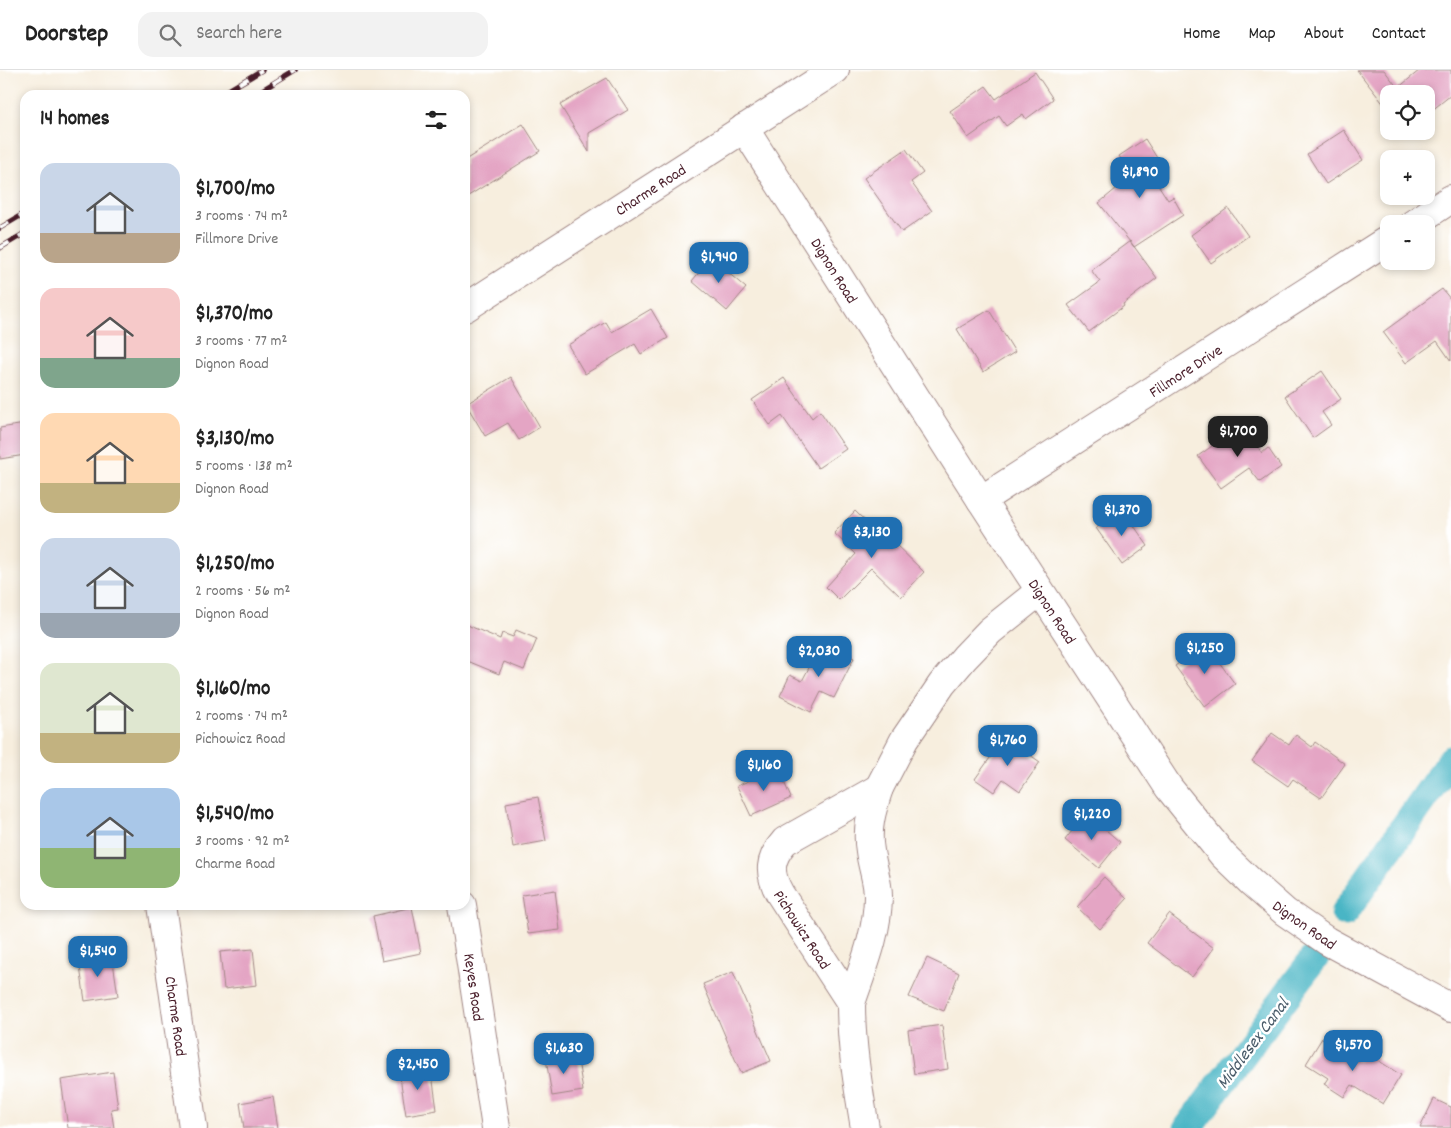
<!DOCTYPE html>
<html lang="en">
<head>
<meta charset="utf-8">
<style>
	body { margin:0; font-family:Dekko,sans-serif; background:#f2f2f2; color:#222; height:100vh; display:flex; flex-direction:column; font-size:19px; white-space:nowrap }
	* { box-sizing:border-box; margin:0 }
	p { font-size:16px; color:#767676 }
	.icon { flex:none; width:28px; height:28px; fill:none; stroke:currentColor; stroke-width:2; stroke-linecap:round; stroke-linejoin:round }
	.map { position:relative; flex:1; overflow:hidden }
	.details { position:absolute; left:20px; top:20px; width:450px; height:820px; display:flex; flex-direction:column; background:#fff; border-radius:15px; box-shadow:0 2px 8px #0003 }
	.details>* { flex:none }
	.fabs { position:absolute; left:1380px; top:15px; display:grid; gap:10px }
	.fabs a { display:grid; place-items:center; width:55px; height:55px; border-radius:10px; background:#fff; box-shadow:0 2px 8px #0003; font-size:25px }
	.price { position:absolute; translate:-50% -42px; padding:0 11px; border-radius:10px; background:#1f6fb2; color:#fff; font-size:16px; line-height:32px; filter:drop-shadow(0 1px 2px #0008) }
	.price::after { content:''; position:absolute; left:50%; top:30px; width:15px; height:11px; margin-left:-8px; background:inherit; clip-path:polygon(0 0,100% 0,50% 100%) }
	.price.on { background:#222; color:#fff }
	ul { padding:0; list-style:none }
	li { display:flex; align-items:center; gap:15px; height:125px; padding:0 20px }
	li span { display:grid; place-items:center; flex:none; width:140px; height:100px; border-radius:15px; color:#555 }
	li>.icon { margin-inline-start:auto }
	span .icon { width:60px; height:60px; fill:#fffc; stroke-width:1 }
	li b { font-size:21px }
	h2 { display:flex; justify-content:space-between; align-items:center; height:60px; padding:0 20px; font-size:21px }
	header { display:flex; align-items:center; gap:30px; box-sizing:border-box; height:70px; padding:0 25px; background:#fff; border-bottom:1px solid #e0e0e0 }
	header strong { font-size:24px }
	nav { display:flex; gap:28px; margin-inline-start:auto; font-size:18px }
	.search { width:350px; height:45px; background:#f2f2f2; display:flex; align-items:center; gap:12px; box-sizing:border-box; padding:0 18px; border-radius:15px; color:#767676; font-size:19px }
	.map>svg:first-child { display:block }
</style>
</head>
<body>
<header>
<strong>Doorstep</strong>
<div class="search"><svg class="icon" aria-label="search" viewBox="0 0 24 24"><circle cx="10" cy="10" r="6"/><path d="M15 15l6 6"/></svg>Search here</div>
<nav><a>Home</a><a>Map</a><a>About</a><a>Contact</a></nav>
</header>
<div class="map">
<svg width="1451" height="1058" viewBox="0 0 1451 1058">
	<rect width="100%" height="100%" fill="#fff"/>
	<filter id="ink" filterUnits="userSpaceOnUse"><feTurbulence type="fractalNoise" baseFrequency=".02" numOctaves="2"/><feDisplacementMap in="SourceGraphic" scale="10" xChannelSelector="R" yChannelSelector="G"/><feConvolveMatrix kernelMatrix="1 2 1 2 8 2 1 2 1" color-interpolation-filters="sRGB"/></filter>
	<filter id="wash" filterUnits="userSpaceOnUse"><feTurbulence type="fractalNoise" baseFrequency=".0096" numOctaves="4" result="noise"/><feDisplacementMap in="SourceGraphic" scale="20" xChannelSelector="R" yChannelSelector="G"/><feGaussianBlur stdDeviation="1.12" result="paint"/><feColorMatrix in="noise" values="0 0 0 0 0 0 0 0 0 0 0 0 0 0 0 0 0 1.4 0 .05"/><feComposite in="paint" operator="in"/></filter>
	<g filter="url(#wash)">
		<rect width="100%" height="100%" fill="#f7eede"/>
		<g fill="none" stroke-linecap="round" stroke-linejoin="round">
			<!-- canal -->
			<g stroke="#48b5c5" stroke-width="29">
				<polyline points="1345,842 1451,690"/>
				<polyline points="1188,1058 1315,887"/>
			</g>
		</g>
		<g id="blocks">
			<!-- building -->
			<g fill="#e4a5c4">
				<polygon points="1357,0 1384,0 1398,18 1420,0 1451,0 1451,25 1426,45 1426,24 1389,24 1389,41"/>
				<polygon points="1035,2 1053,29 1026,49 1023,44 1006,56 999,46 968,68 950,41 986,16 996,29"/>
				<polygon points="607,8 628,40 589,63 589,82 560,35"/>
				<polygon points="523,54 540,81 465,128 465,90"/>
				<polygon points="1344,60 1363,90 1326,114 1307,84"/>
				<polygon points="1145,69 1157,88 1146,96 1168,130 1173,127 1183,145 1134,177 1099,133 1140,99 1131,105 1119,86"/>
				<polygon points="906,79 923,103 911,112 932,141 902,162 864,108"/>
				<polygon points="1228,138 1248,166 1211,193 1191,165"/>
				<polygon points="1130,171 1157,208 1123,234 1124,236 1089,262 1068,235 1100,212 1091,200"/>
				<polygon points="711,188 746,218 727,241 692,211"/>
				<polygon points="1442,219 1451,230 1451,291 1437,271 1406,293 1383,262"/>
				<polygon points="651,239 668,268 641,284 635,274 585,304 568,275 606,252 612,262"/>
				<polygon points="989,240 1015,282 983,302 957,259"/>
				<polygon points="1322,301 1341,329 1322,342 1331,355 1313,368 1285,326"/>
				<polygon points="511,307 540,357 519,370 508,353 485,366 466,334"/>
				<polygon points="784,308 812,348 820,341 846,379 818,398 782,346 770,355 752,330"/>
				<polygon points="25,354 25,385 0,389 0,358"/>
				<polygon points="1242,355 1262,383 1268,378 1281,397 1260,412 1249,398 1221,418 1198,386"/>
				<polygon points="1123,440 1148,476 1122,495 1096,458"/>
				<polygon points="855,441 889,474 892,471 924,502 901,527 871,498 839,530 826,517 856,484 834,463"/>
				<polygon points="465,554 500,569 502,563 513,567 516,560 537,569 524,600 504,592 499,604 465,590"/>
				<polygon points="822,573 854,588 834,628 821,622 811,642 780,626 790,605 802,611"/>
				<polygon points="1206,574 1235,614 1205,637 1175,596"/>
				<polygon points="1272,663 1289,675 1296,665 1312,677 1315,672 1345,694 1321,728 1293,709 1288,716 1252,691"/>
				<polygon points="1005,667 1040,692 1020,721 1003,709 994,722 975,709"/>
				<polygon points="778,698 791,728 751,746 737,716"/>
				<polygon points="538,727 546,771 513,777 506,733"/>
				<polygon points="1086,743 1120,772 1099,798 1065,770"/>
				<polygon points="1104,807 1127,829 1100,859 1077,837"/>
				<polygon points="555,820 560,860 528,864 522,825"/>
				<polygon points="412,837 421,883 382,891 373,846"/>
				<polygon points="1169,844 1214,878 1192,907 1147,873"/>
				<polygon points="253,879 257,915 224,919 220,882"/>
				<polygon points="112,885 118,926 85,931 79,890"/>
				<polygon points="927,888 959,903 944,941 909,927"/>
				<polygon points="733,902 771,991 741,1003 703,914"/>
				<polygon points="942,955 948,999 914,1004 908,960"/>
				<polygon points="1322,968 1359,991 1365,982 1401,1005 1383,1034 1352,1015 1344,1027 1324,1014 1328,1008 1306,994"/>
				<polygon points="577,984 583,1021 552,1026 546,989"/>
				<polygon points="431,997 437,1040 406,1045 399,1001"/>
				<polygon points="113,1002 118,1038 111,1039 114,1058 68,1058 61,1010"/>
				<polygon points="273,1027 278,1058 244,1058 240,1033"/>
				<polygon points="1434,1029 1451,1037 1451,1058 1420,1058"/>
			</g>
		</g>
	</g>
	<g filter="url(#ink)">
		<use href="#blocks" fill-opacity="0" stroke="#a08684" stroke-width="1"/>
		<g fill="none" stroke-linecap="round" stroke-linejoin="round">
			<defs>
				<g id="minor">
					<polyline points="744,58 981,430 1169,718 1223,785 1251,812 1285,842 1327,871 1451,938"/>
					<polyline points="1413,154 1451,129"/>
					<polyline points="465,238 835,0"/>
					<polyline points="981,430 1389,169"/>
					<path d="M879 718C872 739 866 759 870 781 872 797 878 811 878 826 878 863 862 900 851 933L780 824C768 803 769 789 785 771Z"/>
					<polyline points="879,718 904,670 942,614 965,587 990,561 1040,521"/>
					<polyline points="161,835 193,1058"/>
					<polyline points="462,835 496,1058"/>
					<path d="M851 933C851 976 858 1016 865 1058"/>
				</g>
			</defs>
			<!-- minor casing -->
			<use href="#minor" stroke="#a08684" stroke-width="30"/>
			<!-- minor -->
			<use href="#minor" stroke="#fff" stroke-width="28"/>
			<defs>
				<g id="rail">
					<polyline points="220,25 262,0"/>
					<polyline points="254,25 295,0"/>
					<polyline points="0,158 25,143"/>
					<polyline points="0,178 25,163"/>
				</g>
			</defs>
			<!-- rail casing -->
			<use href="#rail" stroke="#4a1f2b" stroke-width="5.5"/>
			<!-- rail -->
			<use href="#rail" stroke="#fff" stroke-width="4" stroke-dasharray="11" stroke-linecap="butt"/>
		</g>
	</g>
	<g text-anchor="middle" stroke-width="5" stroke-linejoin="round" paint-order="stroke">
		<!-- street labels -->
		<g font-size="16" fill="#4a1f2b" stroke="#fff">
			<text transform="translate(650 119) rotate(-33)" y="6">Charme Road</text>
			<text transform="translate(835 200) rotate(58)" y="6">Dignon Road</text>
			<text transform="translate(1185 300) rotate(-33)" y="6">Fillmore Drive</text>
			<text transform="translate(1053 541) rotate(57)" y="6">Dignon Road</text>
			<text transform="translate(1305 854) rotate(35)" y="6">Dignon Road</text>
			<text transform="translate(803 859) rotate(57)" y="6">Pichowicz Road</text>
			<text transform="translate(475 917) rotate(82)" y="6">Keyes Road</text>
			<text transform="translate(177 946) rotate(82)" y="6">Charme Road</text>
		</g>
		<!-- water labels -->
		<g font-size="18" font-style="italic" fill="#495b69" stroke="#fff">
			<text transform="translate(1252 973) rotate(-53)" y="6">Middlesex Canal</text>
		</g>
	</g>
</svg>
<div class="fabs">
<a><svg class="icon" aria-label="locate" viewBox="0 0 24 24"><circle cx="12" cy="12" r="6"/><path d="M12 2v4M12 18v4M2 12h4M18 12h4"/></svg></a>
<a>+</a>
<a>−</a>
</div>
<b class="price" style="left:1140px;top:129px">$1,890</b>
<b class="price" style="left:719px;top:214px">$1,940</b>
<b class="price on" style="left:1238px;top:388px">$1,700</b>
<b class="price" style="left:1122px;top:467px">$1,370</b>
<b class="price" style="left:872px;top:489px">$3,130</b>
<b class="price" style="left:1205px;top:605px">$1,250</b>
<b class="price" style="left:819px;top:608px">$2,030</b>
<b class="price" style="left:1008px;top:697px">$1,760</b>
<b class="price" style="left:764px;top:722px">$1,160</b>
<b class="price" style="left:1092px;top:771px">$1,220</b>
<b class="price" style="left:98px;top:908px">$1,540</b>
<b class="price" style="left:1353px;top:1002px">$1,570</b>
<b class="price" style="left:564px;top:1005px">$1,630</b>
<b class="price" style="left:418px;top:1021px">$2,450</b>
<section class="details">
<h2>14 homes<svg class="icon" aria-label="filters" viewBox="0 0 24 24"><path d="M4 7h16M4 17h16"/><circle cx="9" cy="7" r="2"/><circle cx="15" cy="17" r="2"/></svg></h2>
<ul>
<li><span style="background:linear-gradient(#c9d6e8 70%,#b9a48a 0)"><svg class="icon" aria-label="home" viewBox="0 0 24 24"><path d="M3 11l9-7 9 7M6 9v11h12V9"/></svg></span><div><b>$1,700/mo</b><p>3 rooms · 74 m²</p><p>Fillmore Drive</p></div></li>
<li><span style="background:linear-gradient(#f6c9c9 70%,#7fa58c 0)"><svg class="icon" aria-label="home" viewBox="0 0 24 24"><path d="M3 11l9-7 9 7M6 9v11h12V9"/></svg></span><div><b>$1,370/mo</b><p>3 rooms · 77 m²</p><p>Dignon Road</p></div></li>
<li><span style="background:linear-gradient(#ffd9b3 70%,#c2b280 0)"><svg class="icon" aria-label="home" viewBox="0 0 24 24"><path d="M3 11l9-7 9 7M6 9v11h12V9"/></svg></span><div><b>$3,130/mo</b><p>5 rooms · 138 m²</p><p>Dignon Road</p></div></li>
<li><span style="background:linear-gradient(#c9d6e8 75%,#9aa5b1 0)"><svg class="icon" aria-label="home" viewBox="0 0 24 24"><path d="M3 11l9-7 9 7M6 9v11h12V9"/></svg></span><div><b>$1,250/mo</b><p>2 rooms · 56 m²</p><p>Dignon Road</p></div></li>
<li><span style="background:linear-gradient(#dfe7d0 70%,#c2b280 0)"><svg class="icon" aria-label="home" viewBox="0 0 24 24"><path d="M3 11l9-7 9 7M6 9v11h12V9"/></svg></span><div><b>$1,160/mo</b><p>2 rooms · 74 m²</p><p>Pichowicz Road</p></div></li>
<li><span style="background:linear-gradient(#a9c7e8 60%,#8fb573 0)"><svg class="icon" aria-label="home" viewBox="0 0 24 24"><path d="M3 11l9-7 9 7M6 9v11h12V9"/></svg></span><div><b>$1,540/mo</b><p>3 rooms · 92 m²</p><p>Charme Road</p></div></li>
</ul>
</section>
</div>
</body>
</html>
